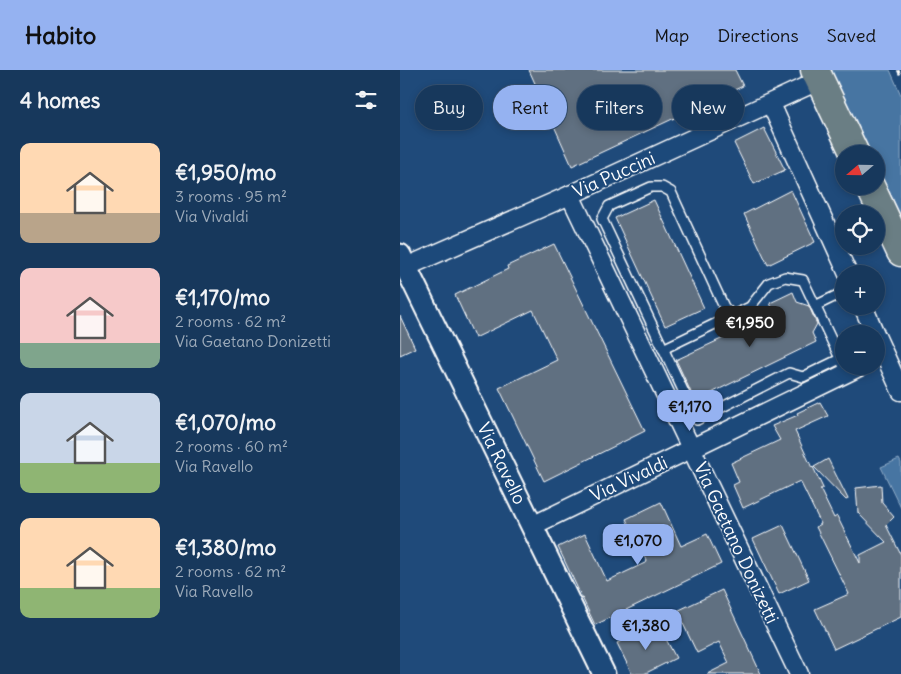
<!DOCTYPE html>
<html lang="en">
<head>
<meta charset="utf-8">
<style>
	body { margin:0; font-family:Delius,sans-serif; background:#244365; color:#f1f3f6; height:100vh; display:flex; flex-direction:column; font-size:19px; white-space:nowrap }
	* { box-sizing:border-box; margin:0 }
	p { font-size:16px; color:#9eacbb }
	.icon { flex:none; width:28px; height:28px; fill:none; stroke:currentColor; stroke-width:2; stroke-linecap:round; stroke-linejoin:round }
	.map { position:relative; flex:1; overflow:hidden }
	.sheet { display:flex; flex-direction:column; background:#17385c; width:400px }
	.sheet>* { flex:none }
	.hud { position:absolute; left:15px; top:15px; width:410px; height:45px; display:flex; gap:10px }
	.needle { width:32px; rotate:250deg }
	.fabs { position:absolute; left:435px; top:75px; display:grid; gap:10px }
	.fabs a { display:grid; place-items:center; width:50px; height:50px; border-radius:50%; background:#17385c; box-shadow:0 2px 8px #0003,0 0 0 1px #365272; font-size:25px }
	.price { position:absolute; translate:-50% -42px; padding:0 11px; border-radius:10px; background:#95b2f1; color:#111; font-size:16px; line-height:32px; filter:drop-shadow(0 1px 2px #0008) }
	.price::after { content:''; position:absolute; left:50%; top:30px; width:15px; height:11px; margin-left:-8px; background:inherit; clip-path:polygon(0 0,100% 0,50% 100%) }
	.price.on { background:#222; color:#fff }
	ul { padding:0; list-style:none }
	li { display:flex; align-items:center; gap:15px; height:125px; padding:0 20px }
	li span { display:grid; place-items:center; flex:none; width:140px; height:100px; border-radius:10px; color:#555 }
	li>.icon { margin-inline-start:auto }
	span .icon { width:60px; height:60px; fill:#fffc; stroke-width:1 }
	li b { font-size:21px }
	h2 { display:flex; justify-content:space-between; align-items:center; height:60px; padding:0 20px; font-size:21px }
	.chip { padding:0 18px; border-radius:22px; background:#17385c; box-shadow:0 2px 8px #0003,0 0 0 1px #365272; font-size:18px; line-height:45px }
	.chip.on { background:#95b2f1; color:#111 }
	header { display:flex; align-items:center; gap:30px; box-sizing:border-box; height:70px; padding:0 25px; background:#95b2f1; color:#111 }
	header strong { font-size:24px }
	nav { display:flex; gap:28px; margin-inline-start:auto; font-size:18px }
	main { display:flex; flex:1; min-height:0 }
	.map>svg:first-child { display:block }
</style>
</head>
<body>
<header>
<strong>Habito</strong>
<nav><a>Map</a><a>Directions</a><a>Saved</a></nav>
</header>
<main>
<section class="sheet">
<h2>4 homes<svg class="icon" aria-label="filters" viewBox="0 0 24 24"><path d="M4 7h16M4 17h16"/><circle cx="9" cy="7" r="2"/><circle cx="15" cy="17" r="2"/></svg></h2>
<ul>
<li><span style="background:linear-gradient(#ffd9b3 70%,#b9a48a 0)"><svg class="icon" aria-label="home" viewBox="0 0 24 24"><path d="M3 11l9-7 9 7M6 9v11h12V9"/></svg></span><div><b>€1,950/mo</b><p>3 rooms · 95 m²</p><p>Via Vivaldi</p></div></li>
<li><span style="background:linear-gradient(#f6c9c9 75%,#7fa58c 0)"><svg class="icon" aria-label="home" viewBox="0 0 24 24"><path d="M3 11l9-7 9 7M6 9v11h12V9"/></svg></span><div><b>€1,170/mo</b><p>2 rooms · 62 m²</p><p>Via Gaetano Donizetti</p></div></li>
<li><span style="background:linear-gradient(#c9d6e8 70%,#8fb573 0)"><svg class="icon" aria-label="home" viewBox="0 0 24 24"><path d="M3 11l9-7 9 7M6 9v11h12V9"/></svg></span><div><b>€1,070/mo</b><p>2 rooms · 60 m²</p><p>Via Ravello</p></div></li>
<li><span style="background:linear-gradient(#ffd9b3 70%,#8fb573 0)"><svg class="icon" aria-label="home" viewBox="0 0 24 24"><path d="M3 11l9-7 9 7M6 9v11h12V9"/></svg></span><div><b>€1,380/mo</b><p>2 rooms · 62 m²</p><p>Via Ravello</p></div></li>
</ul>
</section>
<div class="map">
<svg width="501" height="604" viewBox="0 0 501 604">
	<rect width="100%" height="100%" fill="#1f4a7a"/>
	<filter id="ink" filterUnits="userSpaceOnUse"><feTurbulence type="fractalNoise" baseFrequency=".02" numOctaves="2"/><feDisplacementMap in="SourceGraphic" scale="10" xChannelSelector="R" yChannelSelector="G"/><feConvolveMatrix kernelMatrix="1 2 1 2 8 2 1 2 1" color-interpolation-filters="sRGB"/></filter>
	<g filter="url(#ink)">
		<!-- water -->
		<g fill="#4674a2" stroke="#90acc7">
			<polygon points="431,0 490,0 501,25 501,146 476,94 476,84 471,84"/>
			<polygon points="499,389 501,393 501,438 481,397"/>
		</g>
		<!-- building -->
		<g fill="#617081" stroke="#fff">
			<polygon points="129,0 335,0 343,16 172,96"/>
			<polygon points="364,58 385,100 354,114 334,73"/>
			<polygon points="391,120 415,172 368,195 344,144"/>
			<polygon points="254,130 304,238 265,256 215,148"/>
			<polygon points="154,174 245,361 144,411 99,318 157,290 133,240 75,268 55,225 108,199 107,196"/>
			<polygon points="393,222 397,232 409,236 415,250 417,254 412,263 416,272 295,331 276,290 375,244 370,233"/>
			<polygon points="0,246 15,278 0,285"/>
			<polygon points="420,332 428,346 395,361 412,398 413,397 423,418 420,419 434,448 437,446 460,493 460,485 486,472 458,443 456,418 481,415 482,433 494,447 486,455 501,485 501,547 434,579 415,539 449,524 416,457 421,454 400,411 343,438 333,415 339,412 331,393 380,370 372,356 398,345 397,343"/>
			<polygon points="428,389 448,429 446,430 414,397"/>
			<polygon points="261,432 281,476 307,464 321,494 195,555 158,477 185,464 207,511 247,492 226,449"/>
			<polygon points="383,455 409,510 379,524 353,469"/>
			<polygon points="322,520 341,561 361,604 307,604 329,593 319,572 297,583 277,541"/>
			<polygon points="258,554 276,588 244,604 232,604 217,573"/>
		</g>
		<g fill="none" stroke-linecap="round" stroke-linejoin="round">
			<defs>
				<g id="service">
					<polyline points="415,236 444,222"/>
					<polyline points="333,246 324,237 271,122 262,117 251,117 209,136 202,149 297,350 389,303 403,307 440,289"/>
					<polyline points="263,279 350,237 369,213 385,207 403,210 447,303"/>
				</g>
				<g id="minor">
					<polyline points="371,34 448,204"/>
					<polyline points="170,125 399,604"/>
					<polyline points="6,197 170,125 420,10"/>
					<polyline points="463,236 475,264"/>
					<polyline points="476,266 501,321"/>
					<polyline points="132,456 461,296"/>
				</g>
				<g id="tertiary">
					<path id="s1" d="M0 185 204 604"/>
				</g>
				<g id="primary">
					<polyline points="415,0 455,84"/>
					<polyline points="470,116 501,182"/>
				</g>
			</defs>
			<!-- service casing -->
			<use href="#service" stroke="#fff" stroke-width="12"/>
			<!-- minor casing -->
			<use href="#minor" stroke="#fff" stroke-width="21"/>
			<!-- tertiary casing -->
			<use href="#tertiary" stroke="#fff" stroke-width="25"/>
			<!-- primary casing -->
			<use href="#primary" stroke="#fff" stroke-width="31"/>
			<!-- path -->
			<polyline stroke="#fff" stroke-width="2.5" stroke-dasharray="5 4" stroke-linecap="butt" points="498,0 501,7"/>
			<!-- service -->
			<use href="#service" stroke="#1f4a7a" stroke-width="9"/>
			<!-- minor -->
			<use href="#minor" stroke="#1f4a7a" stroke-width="18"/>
			<!-- tertiary -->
			<use href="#tertiary" stroke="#1f4a7a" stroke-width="21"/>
			<!-- primary -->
			<use href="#primary" stroke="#6b7e84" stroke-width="28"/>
		</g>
	</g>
	<g text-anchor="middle" stroke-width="4" stroke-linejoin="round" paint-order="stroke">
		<!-- street labels -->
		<g font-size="18" fill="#fff" stroke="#1f4a7a">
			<text transform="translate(214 105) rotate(-24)" y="6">Via Puccini</text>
			<text dy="6" stroke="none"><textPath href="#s1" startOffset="232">Via Ravello</textPath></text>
			<text transform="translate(229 409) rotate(-25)" y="6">Via Vivaldi</text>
			<text transform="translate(336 473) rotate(65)" y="6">Via Gaetano Donizetti</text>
		</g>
	</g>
</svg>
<div class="fabs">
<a><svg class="needle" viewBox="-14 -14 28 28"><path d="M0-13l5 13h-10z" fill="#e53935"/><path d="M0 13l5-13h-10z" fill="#9eacbb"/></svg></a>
<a><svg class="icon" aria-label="locate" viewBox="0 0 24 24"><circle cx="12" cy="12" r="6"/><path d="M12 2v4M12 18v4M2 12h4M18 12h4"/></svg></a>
<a>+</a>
<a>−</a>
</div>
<b class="price on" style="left:350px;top:278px">€1,950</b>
<b class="price" style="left:290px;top:362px">€1,170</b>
<b class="price" style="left:238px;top:496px">€1,070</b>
<b class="price" style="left:246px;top:581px">€1,380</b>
<div class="hud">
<a class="chip">Buy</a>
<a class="chip on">Rent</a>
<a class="chip">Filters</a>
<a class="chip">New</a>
</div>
</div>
</main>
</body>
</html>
